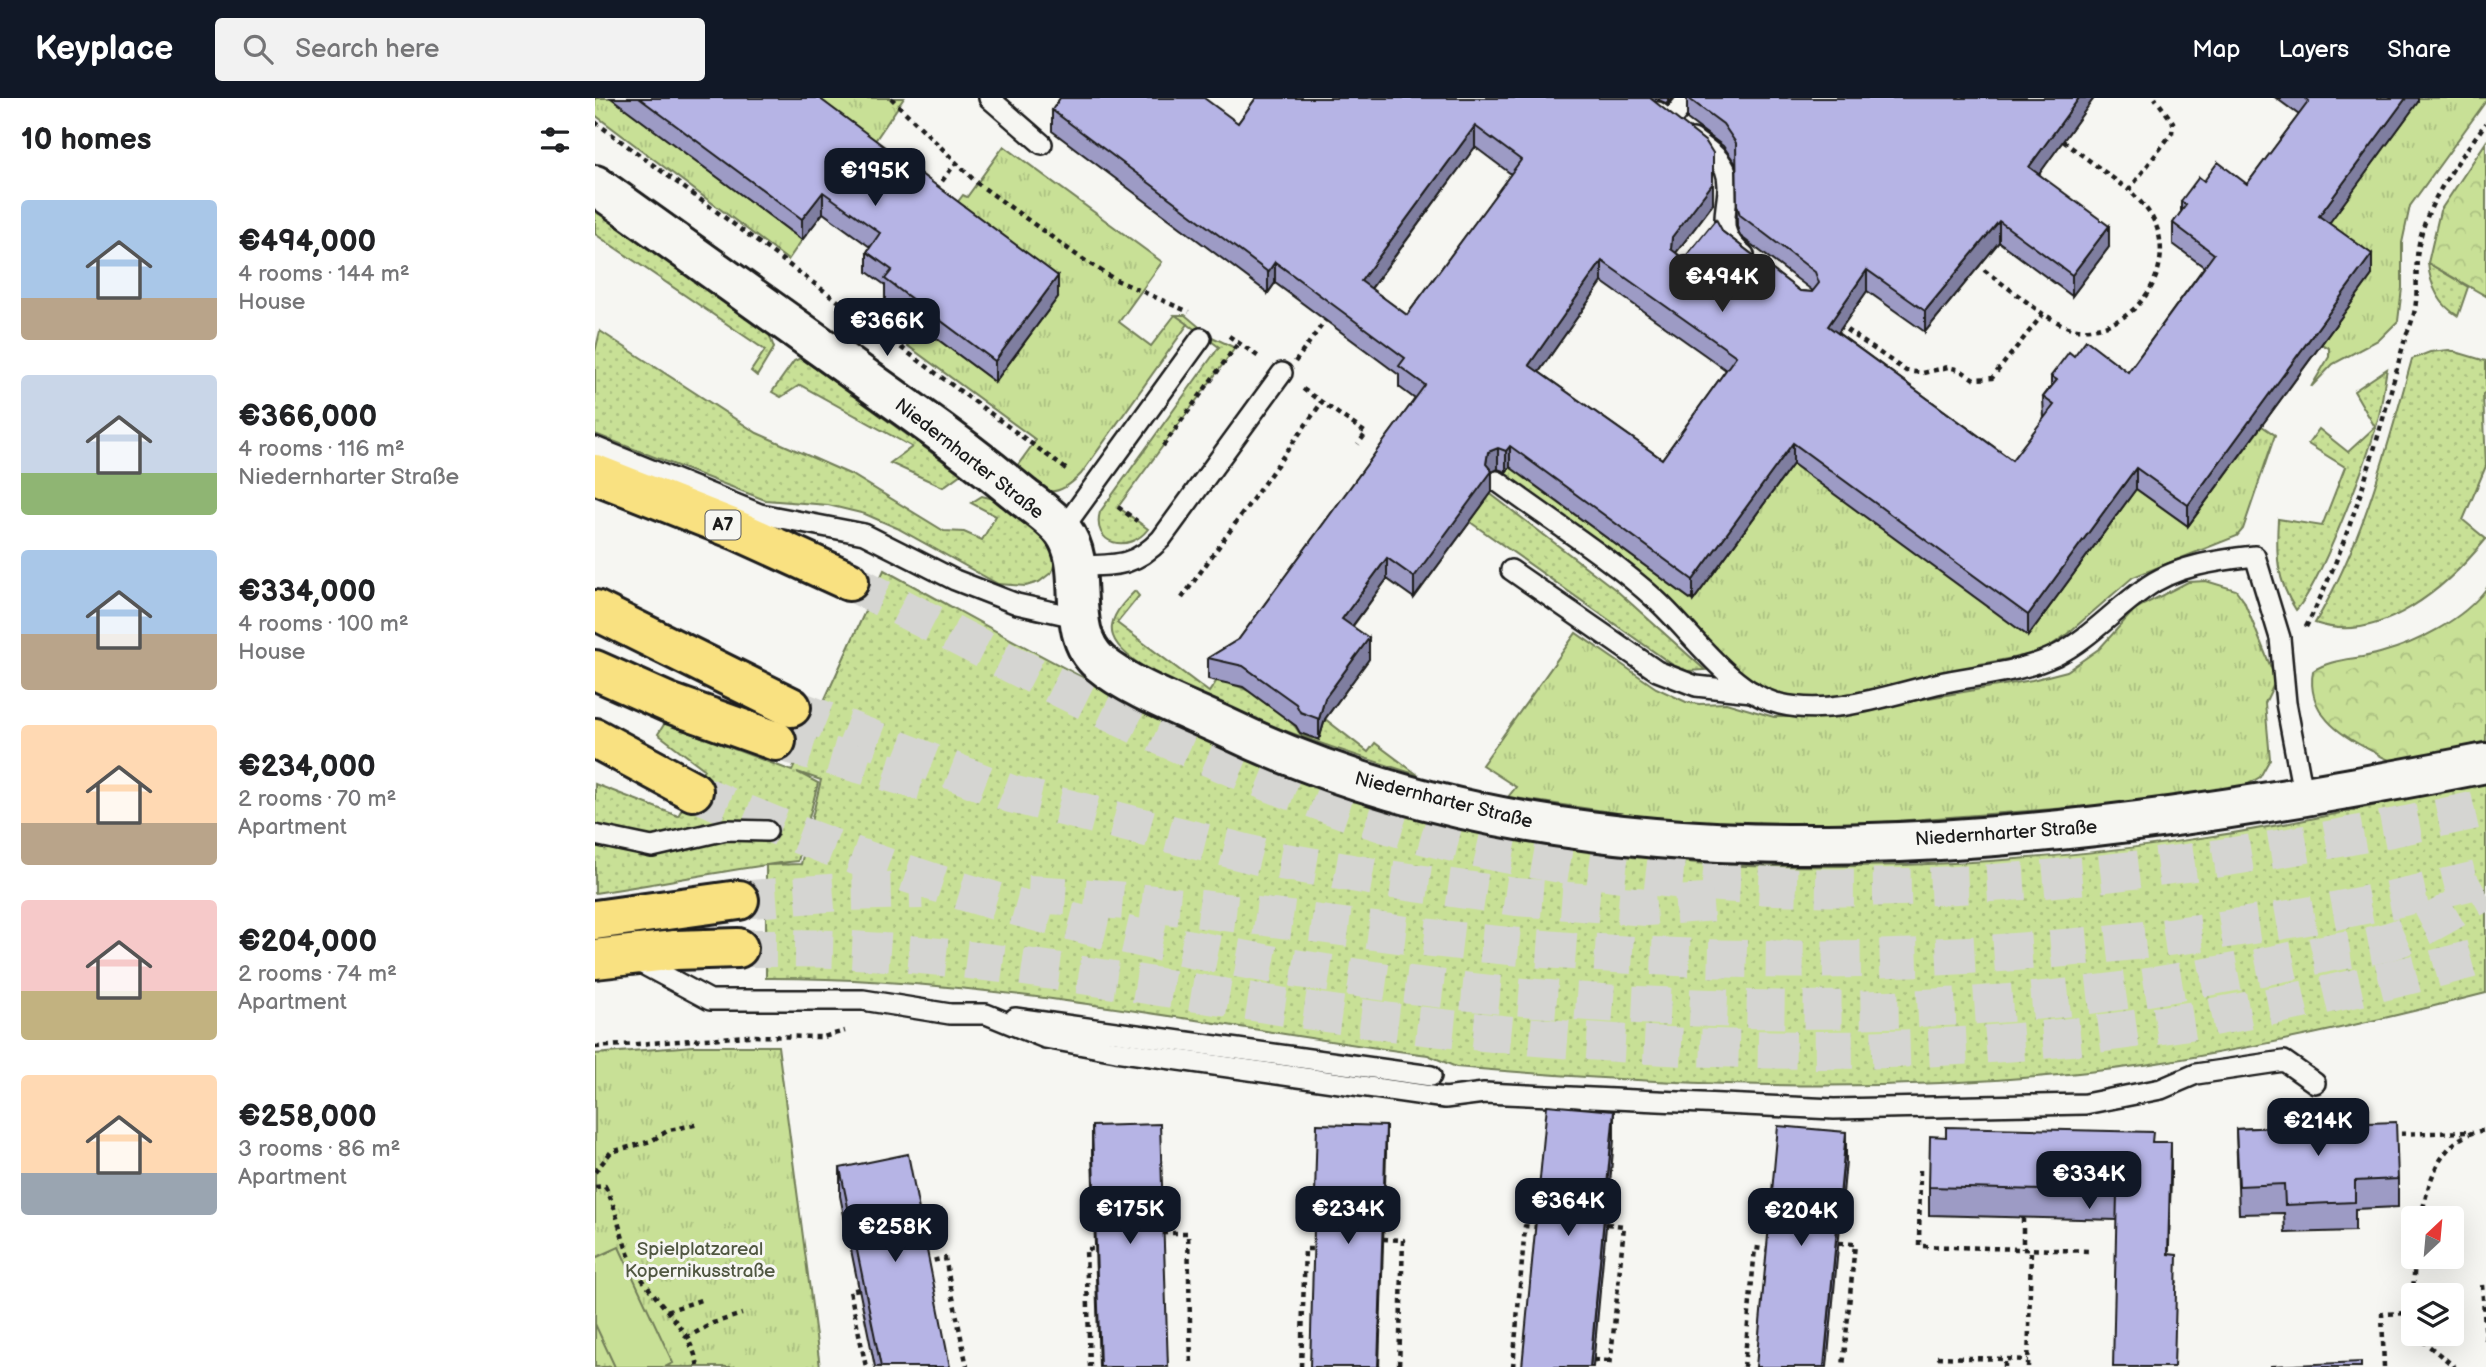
<!DOCTYPE html>
<html lang="en">
<head>
<meta charset="utf-8">
<style>
	body { margin:0; font-family:"Balsamiq Sans",sans-serif; background:#f2f2f2; color:#202124; height:100vh; display:flex; flex-direction:column; font-size:26px; white-space:nowrap }
	* { box-sizing:border-box; margin:0 }
	p { font-size:23px; color:#757577 }
	.icon { flex:none; width:38px; height:38px; fill:none; stroke:currentColor; stroke-width:2; stroke-linecap:round; stroke-linejoin:round }
	.map { position:relative; flex:1; overflow:hidden }
	.panel { display:flex; flex-direction:column; background:#fff; width:595px }
	.panel>* { flex:none }
	.needle { width:46px; rotate:26deg }
	.fabs { position:absolute; left:1806px; top:1108px; display:grid; gap:14px }
	.fabs a { display:grid; place-items:center; width:63px; height:63px; border-radius:7px; background:#fff; box-shadow:0 7px 28px #0002; font-size:35px }
	.price { position:absolute; translate:-50% -60px; padding:0 16px; border-radius:14px; background:#111827; color:#fff; font-size:23px; line-height:46px; filter:drop-shadow(0 2px 4px #0008) }
	.price::after { content:''; position:absolute; left:50%; top:42px; width:21px; height:16px; margin-left:-10px; background:inherit; clip-path:polygon(0 0,100% 0,50% 100%) }
	.price.selected { background:#222; color:#fff }
	ul { padding:0; list-style:none }
	li { display:flex; align-items:center; gap:21px; height:175px; padding:0 21px }
	li span { display:grid; place-items:center; flex:none; width:196px; height:140px; border-radius:7px; color:#555 }
	li>.icon { margin-inline-start:auto }
	span .icon { width:84px; height:84px; fill:#fffc; stroke-width:1 }
	li b { font-size:30px }
	h2 { display:flex; justify-content:space-between; align-items:center; height:84px; padding:0 21px; font-size:30px }
	header { display:flex; align-items:center; gap:42px; box-sizing:border-box; height:98px; padding:0 35px; background:#111827; color:#fff }
	header strong { font-size:33px }
	nav { display:flex; gap:38px; margin-inline-start:auto; font-size:24px }
	.search { width:490px; height:63px; background:#f2f2f2; display:flex; align-items:center; gap:18px; box-sizing:border-box; padding:0 24px; border-radius:7px; color:#757577; font-size:26px }
	main { display:flex; flex:1; min-height:0 }
	.map>svg:first-child { display:block }
</style>
</head>
<body>
<header>
<strong>Keyplace</strong>
<div class="search"><svg class="icon" aria-label="search" viewBox="0 0 24 24"><circle cx="10" cy="10" r="6"/><path d="M15 15l6 6"/></svg>Search here</div>
<nav><a>Map</a><a>Layers</a><a>Share</a></nav>
</header>
<main>
<section class="panel">
<h2>10 homes<svg class="icon" aria-label="filters" viewBox="0 0 24 24"><path d="M4 7h16M4 17h16"/><circle cx="9" cy="7" r="2"/><circle cx="15" cy="17" r="2"/></svg></h2>
<ul>
<li><span style="background:linear-gradient(#a9c7e8 70%,#b9a48a 0)"><svg class="icon" aria-label="home" viewBox="0 0 24 24"><path d="M3 11l9-7 9 7M6 9v11h12V9"/></svg></span><div><b>€494,000</b><p>4 rooms · 144 m²</p><p>House</p></div></li>
<li><span style="background:linear-gradient(#c9d6e8 70%,#8fb573 0)"><svg class="icon" aria-label="home" viewBox="0 0 24 24"><path d="M3 11l9-7 9 7M6 9v11h12V9"/></svg></span><div><b>€366,000</b><p>4 rooms · 116 m²</p><p>Niedernharter Straße</p></div></li>
<li><span style="background:linear-gradient(#a9c7e8 60%,#b9a48a 0)"><svg class="icon" aria-label="home" viewBox="0 0 24 24"><path d="M3 11l9-7 9 7M6 9v11h12V9"/></svg></span><div><b>€334,000</b><p>4 rooms · 100 m²</p><p>House</p></div></li>
<li><span style="background:linear-gradient(#ffd9b3 70%,#b9a48a 0)"><svg class="icon" aria-label="home" viewBox="0 0 24 24"><path d="M3 11l9-7 9 7M6 9v11h12V9"/></svg></span><div><b>€234,000</b><p>2 rooms · 70 m²</p><p>Apartment</p></div></li>
<li><span style="background:linear-gradient(#f6c9c9 65%,#c2b280 0)"><svg class="icon" aria-label="home" viewBox="0 0 24 24"><path d="M3 11l9-7 9 7M6 9v11h12V9"/></svg></span><div><b>€204,000</b><p>2 rooms · 74 m²</p><p>Apartment</p></div></li>
<li><span style="background:linear-gradient(#ffd9b3 70%,#9aa5b1 0)"><svg class="icon" aria-label="home" viewBox="0 0 24 24"><path d="M3 11l9-7 9 7M6 9v11h12V9"/></svg></span><div><b>€258,000</b><p>3 rooms · 86 m²</p><p>Apartment</p></div></li>
</ul>
</section>
<div class="map">
<svg width="1891" height="1269" viewBox="0 0 1891 1269">
	<defs>
		<pattern id="grass-dots" width="8" height="8" patternUnits="userSpaceOnUse" patternTransform="scale(1.75)"><rect width="8" height="8" fill="#c8e096"/><path d="M2 2h.1M6 6h.1" fill="none" stroke="#abc081" stroke-width="1.8" stroke-linecap="round"/></pattern>
		<pattern id="forest-crowns" width="20" height="18" patternUnits="userSpaceOnUse" patternTransform="scale(1.75)"><rect width="20" height="18" fill="#c8e096"/><path d="M2 6a3 3 0 1 1 6 0M12 15a3 3 0 1 1 6 0" fill="none" stroke="#abc081"/></pattern>
		<pattern id="park-tufts" width="24" height="20" patternUnits="userSpaceOnUse" patternTransform="scale(1.75)"><rect width="24" height="20" fill="#c8e096"/><path d="M3 7l-1-3M5 7V3M7 7l1-3M15 17l-1-3M17 17v-4M19 17l1-3" fill="none" stroke="#abc081"/></pattern>
	</defs>
	<rect width="100%" height="100%" fill="#f6f6f2"/>
	<filter id="ink" filterUnits="userSpaceOnUse"><feTurbulence type="fractalNoise" baseFrequency=".0143" numOctaves="2"/><feDisplacementMap in="SourceGraphic" scale="14" xChannelSelector="R" yChannelSelector="G"/><feConvolveMatrix kernelMatrix="1 2 1 2 8 2 1 2 1" color-interpolation-filters="sRGB"/></filter>
	<g filter="url(#ink)">
		<!-- grass -->
		<g fill="url(#grass-dots)" stroke="#727e59" stroke-width="2">
			<polygon points="0,105 173,233 179,250 162,278 156,273 170,252 0,136"/>
			<path d="M1833 165 1873 189 1863 218C1843 206 1835 187 1833 165Z"/>
			<path d="M580 217H590L615 238 640 250 523 409 553 431C534 456 496 447 505 414L624 249Z"/>
			<polygon points="5,233 162,335 259,378 349,433 369,434 387,442 401,418 376,405 387,398 403,402 450,439 461,461 457,474 444,484 431,488 403,486 302,430 270,416 233,407 170,402 0,336 0,254"/>
			<path d="M1854 252 1891 263V294L1888 296 1891 368 1868 422 1891 441C1852 489 1785 548 1720 525 1768 445 1792 351 1817 261L1835 254Z"/>
			<polygon points="206,260 366,376 348,389 295,365 317,349 205,287 186,299 177,294 199,263"/>
			<path d="M1792 271C1788 290 1787 311 1781 329 1771 365 1724 489 1701 512 1681 482 1681 455 1683 421L1727 428 1750 369 1713 346 1724 331 1753 354 1780 329 1759 293Z"/>
			<polygon points="893,394 1021,492 1110,572 1092,573 1078,567 875,424"/>
			<path d="M289 472C426 546 563 627 710 680 756 697 808 705 856 717 938 736 1018 757 1102 765 1152 770 1203 768 1253 768 1467 767 1685 736 1891 680V895C1778 924 1665 950 1549 967 1321 999 1089 989 861 969L833 957C613 928 394 879 171 880V767L206 766 226 682 202 674 223 685 203 763C134 770 68 786 0 795V686L83 718 109 671 63 636 70 625 197 673Z"/>
			<path d="M540 493 544 498 522 525 614 594 631 569 636 586C659 592 694 617 706 637L717 640 726 634 730 621 773 654 780 645 823 677C769 660 534 588 518 538 512 521 529 504 540 493Z"/>
		</g>
		<!-- forest -->
		<g fill="url(#forest-crowns)" stroke="#727e59" stroke-width="2">
			<polygon points="1891,44 1891,198 1833,165 1845,113"/>
			<path d="M1891 491V643C1862 650 1830 662 1801 663 1794 664 1784 657 1777 653 1744 637 1711 614 1718 573 1736 560 1763 562 1785 555 1822 545 1868 522 1891 491Z"/>
		</g>
		<!-- park -->
		<g fill="url(#park-tufts)" stroke="#727e59" stroke-width="2">
			<polygon points="0,0 17,0 207,142 193,162 0,17"/>
			<polygon points="196,0 309,0 271,56"/>
			<polygon points="1817,0 1891,0 1891,3 1815,108 1807,145 1807,190 1803,223 1785,241 1738,266 1716,289 1734,259 1734,250 1726,246 1724,139"/>
			<path d="M409 48 567 164 524 224 556 248 580 217 593 226 486 376C458 405 446 393 417 375L441 342 275 220 290 202 400 284 353 117 368 97 372 99Z"/>
			<polygon points="1667,328 1680,337 1648,431 1642,438 1538,479 1471,537 1445,555 1385,566 1278,595 1227,603 1181,596 1162,587 871,354 879,343 1098,503 1198,366 1541,391 1593,428"/>
			<polygon points="1611,483 1641,492 1649,503 1681,582 1670,605 1675,661 1665,679 1641,693 1593,701 1288,724 1192,726 1092,725 913,699 921,689 887,667 981,535 1061,590 1091,604 1104,606 1131,605 1179,619 1246,619 1277,610 1437,582 1472,573 1505,550 1540,511 1593,484"/>
			<polygon points="98,948 183,948 225,1269 0,1269 0,956"/>
		</g>
		<!-- pitch -->
		<polygon fill="#c8e096" stroke="#727e59" stroke-width="2" points="24,1149 78,1265 70,1269 20,1269 0,1226 0,1160"/>
		<g fill="none" stroke-linecap="round" stroke-linejoin="round">
			<!-- highway-tunnel -->
			<g stroke="#d5d5d2" stroke-width="38" stroke-dasharray="38 19" stroke-linecap="butt">
				<path d="M254 483C435 575 613 672 807 731 859 747 913 757 966 766 1275 818 1588 777 1891 710"/>
				<polyline points="196,609 416,696 679,762 792,781 921,799 1052,809 1123,804"/>
				<polyline points="181,643 328,684"/>
				<path d="M98 693C410 832 745 895 1085 909 1246 915 1406 913 1565 887 1620 878 1674 868 1728 856 1752 851 1778 849 1801 841 1832 829 1862 809 1891 793"/>
				<path d="M433 796C584 803 734 830 884 845 1217 879 1557 862 1882 782"/>
				<polyline points="144,802 246,794 327,792"/>
				<path d="M143 850C175 850 208 850 240 851 440 860 640 907 838 929 1060 953 1287 963 1509 935 1639 919 1765 892 1891 857"/>
			</g>
			<defs>
				<g id="lane">
					<polyline points="394,0 447,46"/>
					<polyline points="1063,14 1075,23 1093,0"/>
					<path d="M1098 41C1109 49 1124 58 1130 71 1142 102 1112 130 1149 157"/>
					<polyline points="0,349 165,416 269,436 360,482 422,506 485,520"/>
					<path d="M902 383C955 422 1012 458 1060 501 1095 532 1136 595 1185 606 1236 618 1291 598 1341 586 1380 577 1424 575 1460 558 1494 541 1518 513 1549 491 1579 468 1623 462 1660 458L1685 540 1691 605 1709 700"/>
					<polyline points="467,432 606,240"/>
					<path d="M481 468C520 467 538 470 566 441L687 275"/>
					<polyline points="916,472 1062,573 1101,588 1157,594"/>
					<polyline points="0,737 57,749 131,732 172,733"/>
					<polyline points="40,862 115,902 268,902 355,916 391,916 450,940 521,953 850,1000 889,995 1239,1011 1490,1006 1566,991 1601,976 1689,963 1720,985"/>
					<polyline points="420,920 836,978"/>
				</g>
				<path id="street" d="M0 87C105 162 210 238 316 313 354 340 391 368 427 398 440 408 458 420 468 433 496 470 467 532 505 565 534 590 594 612 630 629 1012 814 1490 743 1891 665"/>
				<g id="highway">
					<polyline points="0,376 142,432 254,483"/>
					<polyline points="0,512 196,609"/>
					<polyline points="0,572 74,605 181,643"/>
					<polyline points="0,640 98,693"/>
					<polyline points="0,822 144,802"/>
					<polyline points="0,861 80,852 143,850"/>
				</g>
			</defs>
			<!-- lane casing -->
			<use href="#lane" stroke="#1c1c1c" stroke-width="24"/>
			<!-- street casing -->
			<use href="#street" stroke="#1c1c1c" stroke-width="44"/>
			<!-- highway casing -->
			<use href="#highway" stroke="#1c1c1c" stroke-width="44"/>
			<!-- path -->
			<g stroke="#1c1c1c" stroke-width="4.5" stroke-dasharray="5 5" stroke-linecap="butt">
				<polyline points="296,0 382,85 483,158 519,181 594,214"/>
				<polyline points="0,24 475,374"/>
				<polyline points="1468,43 1534,92"/>
				<polyline points="341,91 360,66"/>
				<polyline points="1381,166 1448,216"/>
				<path d="M1243 226 1311 273 1328 275 1353 269 1365 272 1379 281 1397 280 1448 216C1458 221 1470 230 1482 231 1538 236 1585 172 1558 121 1552 110 1543 101 1534 92L1577 35 1578 24 1560 0"/>
				<polyline points="634,238 664,259"/>
				<polyline points="708,291 771,335 763,346"/>
				<polyline points="568,348 644,244"/>
				<polyline points="523,409 542,423"/>
				<polyline points="587,500 727,304"/>
				<path d="M1711 529C1758 438 1784 336 1811 237 1826 207 1820 190 1822 159 1827 108 1862 65 1891 25"/>
				<polyline points="0,949 153,938 228,939 250,933"/>
				<polyline points="1796,1036 1876,1034"/>
				<polyline points="1325,1072 1324,1148 1496,1153"/>
				<polyline points="0,1074 16,1054 56,1043 74,1032 105,1026"/>
				<path d="M0 1089 10 1088C23 1113 25 1140 37 1164 55 1201 96 1228 103 1269"/>
				<polyline points="1428,1120 1428,1151"/>
				<path d="M1826 1120C1834 1081 1846 1037 1891 1032"/>
				<polyline points="1012,1126 1029,1128 1015,1269"/>
				<polyline points="567,1135 593,1135 596,1269"/>
				<polyline points="788,1141 808,1142 804,1269"/>
				<polyline points="1244,1145 1260,1146 1248,1269"/>
				<polyline points="329,1165 350,1160 372,1269"/>
				<polyline points="1887,1187 1891,1242"/>
				<polyline points="264,1191 255,1193 271,1269"/>
				<polyline points="72,1213 109,1201"/>
				<polyline points="1817,1215 1818,1235"/>
				<polyline points="1819,1236 1860,1269"/>
				<polyline points="91,1240 118,1225 147,1216"/>
				<polyline points="1342,1259 1410,1261"/>
				<polyline points="999,1262 1015,1263"/>
				<polyline points="495,1269 491,1151 500,1151"/>
				<polyline points="706,1269 710,1151 719,1151"/>
				<polyline points="918,1269 930,1128 943,1129"/>
				<polyline points="1149,1269 1160,1150 1174,1152"/>
				<polyline points="1410,1269 1410,1261 1433,1262"/>
				<polyline points="1433,1269 1436,1151"/>
				<polyline points="1789,1269 1787,1216 1817,1215 1820,1158"/>
			</g>
			<!-- lane -->
			<use href="#lane" stroke="#f6f6f2" stroke-width="19"/>
			<!-- street -->
			<use href="#street" stroke="#f6f6f2" stroke-width="38"/>
			<!-- highway -->
			<use href="#highway" stroke="#f9e181" stroke-width="38"/>
			<!-- path-bridge -->
			<polyline stroke="#1c1c1c" stroke-width="4.5" stroke-dasharray="5 5" stroke-linecap="butt" points="700,264 732,220"/>
		</g>
		<!-- wall -->
		<g fill="#9d9bc5" stroke="#1c1c1c" stroke-width="2" fill-rule="evenodd">
			<polygon points="16,0 224,0 463,199 400,284 290,202 290,187 272,174 272,154 275,149 228,115 207,142"/>
			<path d="M661 0H1078L1073 6 1064 2 1060 4 1118 106 1081 155 1085 158 1092 157 1128 134 1205 193 1217 194 1218 193 1145 138 1142 128 1141 66 1128 48 1092 21V0H1499L1444 76 1514 149 1477 198 1404 144 1330 234 1272 193 1243 235 1417 362 1449 321 1448 299 1456 288V278L1479 258 1533 274 1609 169 1578 146V125L1586 114V103L1609 83 1652 86 1704 17 1681 0H1823V4L1734 125 1777 177 1593 428 1541 391 1433 538 1198 366 1098 503 915 369 911 374 903 371 897 374V394L819 500 792 481 758 528 774 561 730 621 724 642 705 635 701 628 648 589 613 581V560L644 541 820 301 804 289V277L680 185 673 195 457 33V12L643 25ZM880 49 916 76 812 217 776 191ZM1007 184 1131 272 1067 361 944 274Z"/>
			<polygon points="1708,1018 1743,1026 1803,1081 1803,1109 1760,1111 1760,1133 1690,1135 1689,1115 1644,1116 1641,1031 1708,1028"/>
			<polygon points="497,1028 573,1269 504,1269 497,1056"/>
			<polygon points="1558,1044 1576,1073 1573,1156 1582,1185 1522,1122 1334,1117 1334,1089"/>
			<polygon points="245,1070 355,1269 280,1269 245,1098"/>
		</g>
		<!-- shaded-wall -->
		<g fill="#7f7ea0" stroke="#1c1c1c" stroke-width="2">
			<polygon points="1052,0 1064,0 1064,2 1054,6"/>
			<polygon points="1073,0 1078,0 1073,6"/>
			<polygon points="1484,0 1499,0 1434,90 1434,69"/>
			<polygon points="1811,0 1823,0 1823,4 1724,139 1724,118"/>
			<polygon points="880,28 880,49 766,204 766,183"/>
			<polygon points="1118,85 1118,106 1077,160 1076,151 1077,139"/>
			<polygon points="228,94 228,115 207,142 207,121"/>
			<polygon points="1404,123 1404,144 1330,234 1330,213"/>
			<polygon points="1514,128 1514,149 1477,198 1477,177"/>
			<polygon points="1777,156 1777,177 1593,428 1593,407"/>
			<polygon points="1007,163 1007,184 934,288 934,267"/>
			<polygon points="680,164 680,185 673,195 673,174"/>
			<polygon points="1272,172 1272,193 1233,249 1233,228"/>
			<polygon points="463,178 463,199 400,284 400,263"/>
			<polygon points="1198,345 1198,366 1098,503 1098,482"/>
			<polygon points="915,348 915,369 911,374 911,353"/>
			<polygon points="903,350 903,371 897,374 897,394 819,500 819,479 891,366 893,354"/>
			<polygon points="1541,370 1541,391 1433,538 1433,517"/>
			<polygon points="792,460 792,481 747,542 747,521"/>
			<polygon points="774,540 774,561 730,621 724,642 724,621 730,600"/>
			<polygon points="1019,1013 1019,1042 998,1269 995,1269"/>
			<polygon points="791,1028 791,1056 784,1269 783,1269"/>
			<polygon points="1251,1034 1251,1063 1232,1269 1229,1269"/>
			<polygon points="1576,1044 1576,1073 1573,1185 1573,1156"/>
		</g>
		<!-- building -->
		<g fill="#b6b4e5" stroke="#1c1c1c" stroke-width="2" fill-rule="evenodd">
			<polygon points="44,0 224,0 463,178 400,263 290,181 297,172 272,154 285,135 228,94 207,121"/>
			<path d="M465 0H609L643 25 661 0H1055L1111 44 1118 55V85L1077 139 1076 151 1085 158 1092 157 1121 121 1128 134 1205 193 1217 194 1224 185 1220 174 1145 117 1142 107 1141 45 1128 26 1093 0H1484L1434 69 1514 128 1477 177 1404 123 1330 213 1272 172 1233 228 1417 362 1459 307 1448 299 1462 282 1456 278 1474 254 1479 258 1491 242 1533 274 1619 156 1578 125 1591 107 1586 103 1604 79 1609 83 1623 64 1652 86 1714 3 1710 0H1811L1724 118 1777 156 1593 407 1541 370 1433 517 1198 345 1098 482 915 348 911 353 903 350 893 354 891 366 897 373 819 479 792 460 747 521 774 540 730 600 724 621 705 614 701 606 648 568 613 560 644 541 830 287 804 268 810 260 741 209 680 164 673 174 457 12ZM880 28 926 62 812 217 766 183ZM1007 163 1141 258 1067 361 934 267Z"/>
			<polygon points="952,1007 1019,1013 995,1269 927,1269"/>
			<polygon points="1743,1016 1743,1026 1801,1024 1803,1081 1760,1083 1760,1104 1690,1107 1689,1086 1644,1088 1641,1031 1709,1028 1708,1018"/>
			<polygon points="565,1026 573,1269 505,1269 497,1028"/>
			<polygon points="722,1026 791,1028 783,1269 715,1269"/>
			<polygon points="1183,1028 1251,1034 1229,1269 1161,1269"/>
			<polygon points="1351,1029 1558,1034 1557,1044 1576,1044 1573,1156 1582,1157 1579,1269 1518,1269 1522,1094 1334,1089 1335,1038 1351,1039"/>
			<polygon points="313,1056 355,1269 286,1269 245,1070"/>
			<polygon points="1766,1264 1766,1269 1676,1269 1676,1268"/>
		</g>
	</g>
	<g text-anchor="middle" stroke-width="6" stroke-linejoin="round" paint-order="stroke">
		<!-- shield labels -->
		<rect fill="#f6f6f2" stroke="#5d5d5c" stroke-width="2" x="110.5" y="412.5" width="35" height="29" rx="5"/>
		<g font-size="18" font-weight="bold" fill="#1c1c1c">
			<text x="128" y="433">A7</text>
		</g>
		<!-- street labels -->
		<g font-size="19" fill="#1c1c1c" stroke="#f6f6f2">
			<text transform="translate(375 360) rotate(38)" y="7">Niedernharter Straße</text>
			<text transform="translate(849 701) rotate(14)" y="7">Niedernharter Straße</text>
			<text transform="translate(1411 734) rotate(-4)" y="7">Niedernharter Straße</text>
		</g>
		<!-- park labels -->
		<g font-size="19" fill="#505741" stroke="#f6f6f2">
			<text x="105" y="1157">Spielplatzareal<tspan x="105" dy="22">Kopernikusstraße</tspan></text>
		</g>
	</g>
</svg>
<div class="fabs">
<a><svg class="needle" viewBox="-14 -14 28 28"><path d="M0-13l5 13h-10z" fill="#e53935"/><path d="M0 13l5-13h-10z" fill="#757577"/></svg></a>
<a><svg class="icon" aria-label="layers" viewBox="0 0 24 24"><path d="M12 4l9 5-9 5-9-5zM3 14l9 5 9-5"/></svg></a>
</div>
<b class="price" style="left:280px;top:110px">€195K</b>
<b class="price selected" style="left:1127px;top:216px">€494K</b>
<b class="price" style="left:292px;top:260px">€366K</b>
<b class="price" style="left:1723px;top:1060px">€214K</b>
<b class="price" style="left:1494px;top:1113px">€334K</b>
<b class="price" style="left:973px;top:1140px">€364K</b>
<b class="price" style="left:535px;top:1148px">€175K</b>
<b class="price" style="left:753px;top:1148px">€234K</b>
<b class="price" style="left:1206px;top:1150px">€204K</b>
<b class="price" style="left:300px;top:1166px">€258K</b>
</div>
</main>
</body>
</html>
